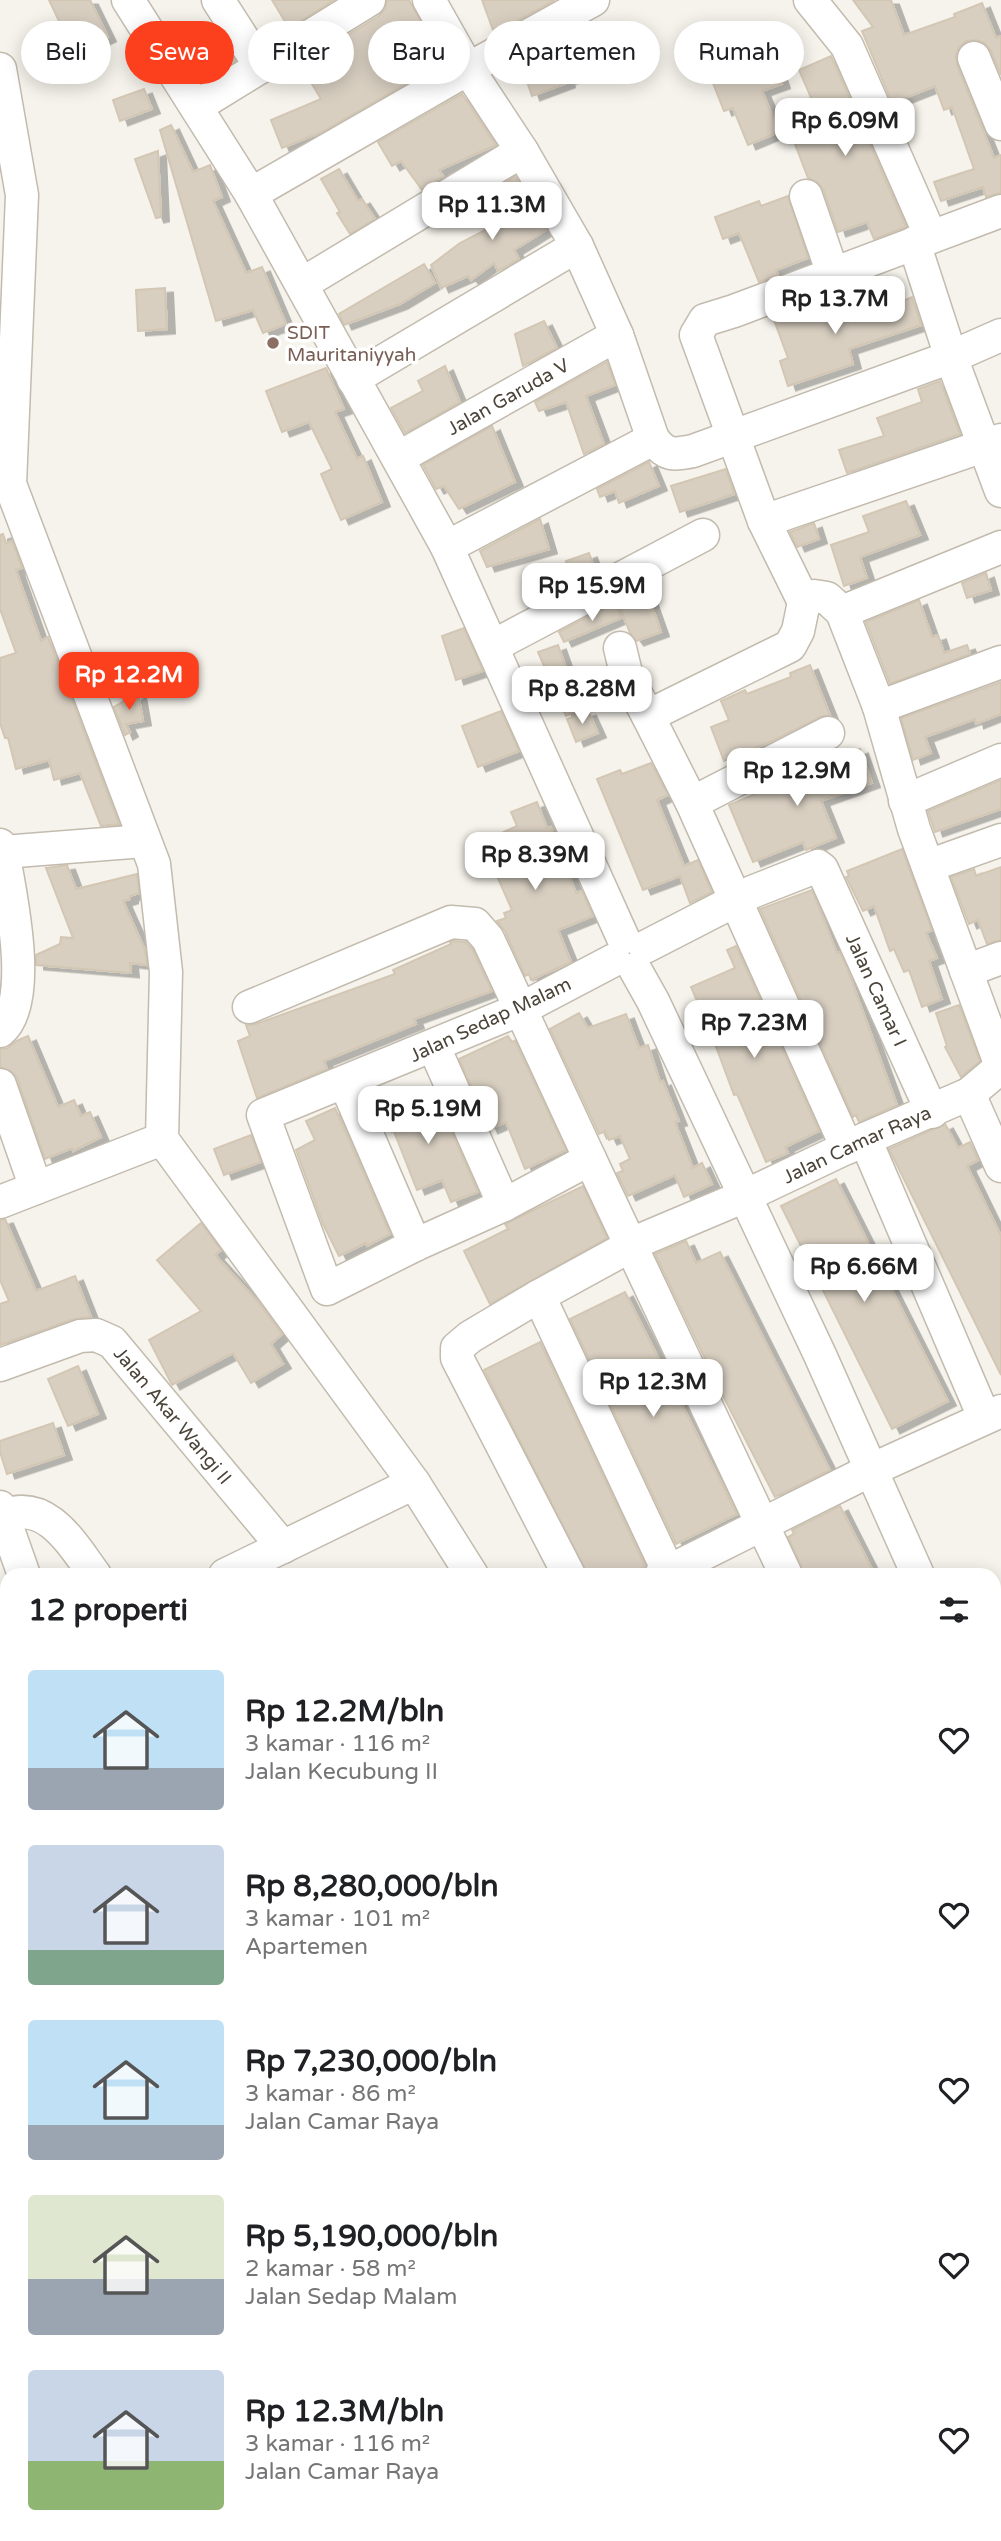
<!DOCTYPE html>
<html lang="id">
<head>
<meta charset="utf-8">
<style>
	body { margin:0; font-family:"Varela Round",sans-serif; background:#f2f2f2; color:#202124; height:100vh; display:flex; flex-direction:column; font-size:26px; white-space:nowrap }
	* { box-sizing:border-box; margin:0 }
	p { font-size:23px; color:#757577 }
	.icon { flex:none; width:38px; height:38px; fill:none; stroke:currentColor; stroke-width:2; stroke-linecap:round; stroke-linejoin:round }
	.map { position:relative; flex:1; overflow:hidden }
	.drawer { position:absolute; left:0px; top:1568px; width:1001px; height:973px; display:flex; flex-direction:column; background:#fff; border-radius:21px 21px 0 0; box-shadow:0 4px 18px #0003 }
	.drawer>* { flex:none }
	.banner { position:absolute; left:21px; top:21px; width:959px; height:63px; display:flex; gap:14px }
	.price { position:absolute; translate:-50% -60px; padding:0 16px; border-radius:14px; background:#fff; color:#222; font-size:23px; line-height:46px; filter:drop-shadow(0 2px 4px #0008) }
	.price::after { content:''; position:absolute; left:50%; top:42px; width:21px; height:16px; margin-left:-10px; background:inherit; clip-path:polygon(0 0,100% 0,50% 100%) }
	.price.active { background:#fc3f1d; color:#fff }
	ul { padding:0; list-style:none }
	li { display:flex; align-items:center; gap:21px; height:175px; padding:0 28px }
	li span { display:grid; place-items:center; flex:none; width:196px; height:140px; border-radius:7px; color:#555 }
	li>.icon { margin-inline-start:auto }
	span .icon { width:84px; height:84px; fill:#fffc; stroke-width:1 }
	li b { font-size:30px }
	h2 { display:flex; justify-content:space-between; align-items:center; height:84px; padding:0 28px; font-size:30px }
	.tag { padding:0 24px; border-radius:32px; background:#fff; box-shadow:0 4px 18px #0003; font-size:24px; line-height:63px }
	.tag.active { background:#fc3f1d; color:#fff }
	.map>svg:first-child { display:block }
</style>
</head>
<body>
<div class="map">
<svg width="1001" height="2541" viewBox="0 0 1001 2541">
	<defs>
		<filter id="shadow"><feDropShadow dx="8" dy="4.5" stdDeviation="0" flood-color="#0004"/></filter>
	</defs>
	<rect width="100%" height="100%" fill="#f6f3ec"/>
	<!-- building -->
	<g fill="#d8cfc1" stroke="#d3c7b4" stroke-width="2" filter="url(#shadow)">
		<polygon points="49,0 90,0 108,37 74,53"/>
		<polygon points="272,0 334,0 289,28"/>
		<polygon points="387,0 409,0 443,62 324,131 282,148 271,120 321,99 300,64 379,16 385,9"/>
		<polygon points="482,0 555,0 515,22 493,30"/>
		<polygon points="853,0 891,0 904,35 955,17 954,14 982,3 996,38 1001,36 1001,75 991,51 985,43 976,40 966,41 959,47 956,56 957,65 994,158 1001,155 1001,193 986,197 983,187 941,201 934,182 974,169 952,107 944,110 935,86 892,103 862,31 873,27"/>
		<polygon points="217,33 235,61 202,82 183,53"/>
		<polygon points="583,36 596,69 566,80 567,83 532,96 524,73 564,59 559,45"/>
		<polygon points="831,56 906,227 874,239 867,222 838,232 823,189 817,182 808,178 795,144 826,132 799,70"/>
		<polygon points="773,57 782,84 762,91 779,132 748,145 733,108 724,111 713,83 748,71 746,67"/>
		<polygon points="144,89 152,109 120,121 113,100"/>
		<polygon points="462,94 496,145 439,170 443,176 422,190 401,161 392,166 378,142"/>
		<polygon points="171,125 193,172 210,165 222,197 213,201 246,273 262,267 286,324 263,333 253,310 216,321 160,130"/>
		<polygon points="158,151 161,217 156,218 135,159"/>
		<polygon points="339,169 358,201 362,199 375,219 350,234 337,213 340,212 321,179"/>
		<polygon points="515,176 546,230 514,250 519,259 498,271 494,263 471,280 468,276 441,288 431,265 460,243 516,214 504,184"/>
		<polygon points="788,196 808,258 776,270 778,275 759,282 739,233 723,239 715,217 759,201 761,206"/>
		<polygon points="424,264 435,283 400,304 344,325 339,314"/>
		<polygon points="165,288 167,329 138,331 136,290"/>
		<polygon points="846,295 855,322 912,297 921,325 849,349 853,364 788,386 780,361 788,358 774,320"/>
		<polygon points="544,321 557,348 523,366 515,334"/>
		<polygon points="607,362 615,385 586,396 604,444 584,454 566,402 539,411 535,402"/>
		<polygon points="445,366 460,402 405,433 391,408 423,391 418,381"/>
		<polygon points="326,368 344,409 335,412 357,459 363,456 382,502 341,520 321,474 332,469 309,422 282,432 266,391"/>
		<polygon points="940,381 960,434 847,473 839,450 884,436 877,418 922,402 918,389"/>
		<polygon points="492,426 515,482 459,509 444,486 436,489 423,465"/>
		<polygon points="649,462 659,486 619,503 615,491 600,497 597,489"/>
		<polygon points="726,469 734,494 680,512 671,486"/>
		<polygon points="906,501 920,535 860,557 867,578 844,586 831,545 869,532 863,516"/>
		<polygon points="540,519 549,549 487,567 480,551"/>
		<polygon points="814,523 819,539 797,547 790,532"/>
		<polygon points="3,534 6,543 12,541 22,568 16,570 41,641 48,637 119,824 101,826 80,773 54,780 49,760 16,769 8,738 5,738 0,723 0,658 16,653 0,609 0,535"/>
		<polygon points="589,553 596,571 574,582 566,561"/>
		<polygon points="986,573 991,590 967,598 962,583"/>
		<polygon points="647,592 661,632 636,641 630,633 618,602"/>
		<polygon points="919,600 932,637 938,635 944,653 967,645 970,654 890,684 866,622"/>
		<polygon points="615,602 621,618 564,642 559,632"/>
		<polygon points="464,628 483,671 456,680 442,636"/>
		<polygon points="558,645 581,710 566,716 538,652"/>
		<polygon points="810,665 830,715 820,717 774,740 724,761 711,727 729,720 721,701 745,690 747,694 791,677 790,673"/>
		<polygon points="1001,682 1001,714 976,724 975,719 925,737 931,753 913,760 901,718"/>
		<polygon points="138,693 143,721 126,724 130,732 125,735 114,707"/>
		<polygon points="501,711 519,751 478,767 462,726"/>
		<polygon points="588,711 598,733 576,742 567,719"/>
		<polygon points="860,749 872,783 821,801 836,838 806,850 803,842 753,862 729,805"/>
		<polygon points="651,763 668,795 657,800 684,866 698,860 712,892 690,903 680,876 643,890 597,779 620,770 622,774"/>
		<polygon points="1001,780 1001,809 935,832 928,811"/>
		<polygon points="537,802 547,828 551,827 576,893 582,891 593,916 558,930 571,962 531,980 529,974 525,976 505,931 497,921 506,918 504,913 512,910 482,842 517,826 511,812"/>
		<polygon points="902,849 932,930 926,933 937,958 929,961 942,999 922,1007 909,970 904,972 894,949 890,951 874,906 863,911 846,877 849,876 847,871"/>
		<polygon points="67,865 76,889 137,874 139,893 130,896 130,899 123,901 145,950 147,965 130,963 131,973 36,965 36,955 60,944 61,937 73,938 46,868"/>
		<polygon points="1001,867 1001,940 987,944 978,920 969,924 951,877 974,869 976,876"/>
		<polygon points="812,890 837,953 840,952 847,968 897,1105 859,1122 856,1115 853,1117 760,909"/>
		<polygon points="454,941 466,942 472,949 492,991 414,1019 416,1024 324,1061 327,1069 257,1098 238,1041 250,1036 246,1025 256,1024 395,974 393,970 451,944 450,942"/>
		<polygon points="736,946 819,1131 785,1147 788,1153 766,1162 737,1094 734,1095 712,1036 691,987 735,968 727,950"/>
		<polygon points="959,1005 980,1061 961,1077 945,1047 947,1046 936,1013"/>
		<polygon points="579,1013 588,1028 626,1014 639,1048 648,1045 660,1082 663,1081 679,1121 675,1122 693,1168 702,1163 712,1184 684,1197 675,1175 628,1196 617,1173 623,1171 620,1164 630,1159 620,1136 609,1140 605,1131 599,1134 550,1029"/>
		<polygon points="28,1036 58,1107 74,1100 81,1116 90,1112 101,1137 73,1151 72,1148 45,1159 17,1078 11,1071 0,1067 0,1049 8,1048 16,1041"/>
		<polygon points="508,1036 512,1042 515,1041 566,1150 525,1169 506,1122 490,1129 459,1059"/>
		<polygon points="403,1093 411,1113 439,1103 478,1192 451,1202 442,1180 417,1190 391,1124 384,1127 374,1104"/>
		<polygon points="335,1108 390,1234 367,1246 366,1243 339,1256 323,1224 296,1150 315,1140 306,1121"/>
		<polygon points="945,1124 958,1148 970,1142 978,1160 967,1166 1001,1236 1001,1375 889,1149"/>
		<polygon points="251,1135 261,1162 224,1175 214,1149"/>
		<polygon points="836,1179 948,1401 892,1429 781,1206"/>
		<polygon points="583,1186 607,1238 490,1304 464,1251 508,1229 505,1224"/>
		<polygon points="5,1219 36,1291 75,1276 91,1317 74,1319 0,1345 0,1304 9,1301 0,1280 0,1220"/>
		<polygon points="201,1223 221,1250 215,1255 258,1302 282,1334 271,1344 283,1364 251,1383 233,1353 172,1385 149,1340 201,1311 157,1260"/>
		<polygon points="686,1241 696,1263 720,1252 830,1470 775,1497 718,1386 655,1254"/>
		<polygon points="625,1292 737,1514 676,1544 570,1319"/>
		<polygon points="540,1342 645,1566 630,1575 588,1575 484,1370"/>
		<polygon points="78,1366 98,1414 68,1426 48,1379"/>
		<polygon points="53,1423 64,1455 7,1474 0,1452 0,1441"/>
		<polygon points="840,1506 875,1575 805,1575 788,1537 794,1534 792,1530"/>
	</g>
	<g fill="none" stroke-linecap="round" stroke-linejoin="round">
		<defs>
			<g id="minor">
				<polyline points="128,0 251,194 447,547 623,938"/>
				<polyline points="218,0 261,67"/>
				<path d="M429 0 468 69 522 151 577 246 617 335 653 439C666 456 673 455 693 451L951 357 914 243"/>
				<polyline points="810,0 847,46 931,237"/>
				<polyline points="974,58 1001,124"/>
				<polyline points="0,69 22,195 10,484 154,864 166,972 162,1139 414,1483"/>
				<polyline points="197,106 369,0"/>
				<polyline points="251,194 468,69 593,0"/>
				<polyline points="806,196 833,274"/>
				<polyline points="302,284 522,151"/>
				<polyline points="1001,335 951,357 1001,491"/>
				<polyline points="353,379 577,246"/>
				<path id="s1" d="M398 458 617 335"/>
				<polyline points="764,521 1001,440"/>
				<polyline points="447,547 653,439"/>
				<polyline points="804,602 764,521 696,335 705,320 734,311 1001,211"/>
				<polyline points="842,612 1001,547"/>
				<polyline points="493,646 703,535"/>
				<polyline points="620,648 627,677 648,716"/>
				<polyline points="879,707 1001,662"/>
				<polyline points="905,801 1001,760"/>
				<polyline points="692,803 828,733"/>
				<polyline points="0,845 3,852 144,841"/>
				<polyline points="928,866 1001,840"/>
				<path id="s2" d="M645 947 752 892 818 866 822 869 932 1112"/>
				<polyline points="614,960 521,1009 263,1115 327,1289 415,1245 504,1205 590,1159 786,1575"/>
				<polyline points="635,969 653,1001 820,1355 918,1575"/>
				<polyline points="966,971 1001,958"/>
				<polyline points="249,1007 451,922 475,924 488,939 590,1159"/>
				<path d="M0 1031C35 1003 10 892 3 852"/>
				<polyline points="434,1047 504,1205"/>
				<polyline points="345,1083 415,1245"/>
				<polyline points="0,1085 36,1188"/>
				<polyline points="969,1094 1001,1166"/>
				<polyline points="865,1139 984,1417"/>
				<polyline points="847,1148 692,803 648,716 790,646 798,631 804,602 814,596 827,598 842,612 879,707 914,829 1001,1066"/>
				<polyline points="0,1202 162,1139"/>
				<polyline points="539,1296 670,1575"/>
				<path id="s3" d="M0 1365 80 1336 96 1335 112 1342 283 1547"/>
				<polyline points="0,1507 24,1575"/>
				<path d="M3 1516C47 1498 72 1544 95 1575"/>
				<polyline points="225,1575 414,1483 472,1575"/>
				<path id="s4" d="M569 1575 457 1358V1348L470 1337 539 1296 643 1239 745 1196 865 1139 969 1094 1001 1067"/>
				<polyline points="661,1575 871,1470 1001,1411"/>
				<polyline points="994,1744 1001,1758"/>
				<polyline points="0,1889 7,1907"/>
				<polyline points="994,2002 994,2003"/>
				<polyline points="0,2140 7,2137"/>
				<polyline points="994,2284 1001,2284"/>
				<polyline points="0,2288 7,2286"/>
				<polyline points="0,2364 7,2384"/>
				<polyline points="0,2430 7,2427"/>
				<polyline points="37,2534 38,2541"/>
				<polyline points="186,2534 188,2541"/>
				<polyline points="323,2534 325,2541"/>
				<polyline points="482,2541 484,2534"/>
				<polyline points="635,2541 635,2534"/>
			</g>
		</defs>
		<!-- minor casing -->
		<use href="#minor" stroke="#c2bbae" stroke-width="35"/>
		<!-- minor -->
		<use href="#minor" stroke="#fff" stroke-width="32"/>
	</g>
	<!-- markers -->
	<circle fill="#8d6e63" stroke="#fff" stroke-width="2.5" cx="273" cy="343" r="7"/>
	<g text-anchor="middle" stroke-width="7" stroke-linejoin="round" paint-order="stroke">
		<!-- education labels -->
		<g font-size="19" fill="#785e54" stroke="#fff" text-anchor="start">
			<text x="287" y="339">SDIT<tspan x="287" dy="22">Mauritaniyyah</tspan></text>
		</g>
		<!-- street labels -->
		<g font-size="19" fill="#4b4439" stroke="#fff">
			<text dy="7" stroke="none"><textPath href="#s1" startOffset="126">Jalan Garuda V</textPath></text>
			<text dy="7" stroke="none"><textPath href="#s2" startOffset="329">Jalan Camar I</textPath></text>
			<text transform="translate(490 1019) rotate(-25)" y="7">Jalan Sedap Malam</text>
			<text dy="7" stroke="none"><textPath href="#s4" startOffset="704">Jalan Camar Raya</textPath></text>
			<text dy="7" stroke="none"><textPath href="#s3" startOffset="214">Jalan Akar Wangi II</textPath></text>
		</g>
	</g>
</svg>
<b class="price" style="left:845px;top:158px">Rp 6.09M</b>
<b class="price" style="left:492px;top:242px">Rp 11.3M</b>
<b class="price" style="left:835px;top:336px">Rp 13.7M</b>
<b class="price" style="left:592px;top:623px">Rp 15.9M</b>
<b class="price active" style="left:129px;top:712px">Rp 12.2M</b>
<b class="price" style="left:582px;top:726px">Rp 8.28M</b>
<b class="price" style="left:797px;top:808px">Rp 12.9M</b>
<b class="price" style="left:535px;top:892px">Rp 8.39M</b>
<b class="price" style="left:754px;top:1060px">Rp 7.23M</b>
<b class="price" style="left:428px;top:1146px">Rp 5.19M</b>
<b class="price" style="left:864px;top:1304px">Rp 6.66M</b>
<b class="price" style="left:653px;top:1419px">Rp 12.3M</b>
<div class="banner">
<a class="tag">Beli</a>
<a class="tag active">Sewa</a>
<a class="tag">Filter</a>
<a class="tag">Baru</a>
<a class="tag">Apartemen</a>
<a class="tag">Rumah</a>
</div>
<section class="drawer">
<h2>12 properti<svg class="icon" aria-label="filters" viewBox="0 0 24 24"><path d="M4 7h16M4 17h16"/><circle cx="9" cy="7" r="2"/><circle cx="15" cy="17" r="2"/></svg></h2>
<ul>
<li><span style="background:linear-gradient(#bfe0f5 70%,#9aa5b1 0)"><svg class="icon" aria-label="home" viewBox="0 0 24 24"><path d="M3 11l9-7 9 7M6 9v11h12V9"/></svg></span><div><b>Rp 12.2M/bln</b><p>3 kamar · 116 m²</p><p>Jalan Kecubung II</p></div><svg class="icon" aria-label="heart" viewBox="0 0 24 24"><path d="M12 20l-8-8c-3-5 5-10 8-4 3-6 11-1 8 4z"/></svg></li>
<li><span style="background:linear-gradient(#c9d6e8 75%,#7fa58c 0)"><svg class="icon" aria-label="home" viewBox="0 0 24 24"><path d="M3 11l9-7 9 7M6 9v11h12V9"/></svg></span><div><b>Rp 8,280,000/bln</b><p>3 kamar · 101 m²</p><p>Apartemen</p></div><svg class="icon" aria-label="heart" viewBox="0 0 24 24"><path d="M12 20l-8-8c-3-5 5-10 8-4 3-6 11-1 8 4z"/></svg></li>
<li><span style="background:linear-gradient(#bfe0f5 75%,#9aa5b1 0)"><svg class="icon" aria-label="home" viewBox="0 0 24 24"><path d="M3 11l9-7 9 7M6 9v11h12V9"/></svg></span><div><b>Rp 7,230,000/bln</b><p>3 kamar · 86 m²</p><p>Jalan Camar Raya</p></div><svg class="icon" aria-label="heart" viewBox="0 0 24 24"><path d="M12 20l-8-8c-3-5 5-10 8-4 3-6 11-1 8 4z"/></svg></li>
<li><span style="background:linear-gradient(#dfe7d0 60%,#9aa5b1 0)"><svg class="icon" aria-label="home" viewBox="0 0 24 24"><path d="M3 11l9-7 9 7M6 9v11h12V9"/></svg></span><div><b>Rp 5,190,000/bln</b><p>2 kamar · 58 m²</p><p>Jalan Sedap Malam</p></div><svg class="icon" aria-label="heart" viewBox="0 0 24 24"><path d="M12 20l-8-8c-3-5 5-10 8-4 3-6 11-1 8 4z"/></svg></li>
<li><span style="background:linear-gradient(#c9d6e8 65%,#8fb573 0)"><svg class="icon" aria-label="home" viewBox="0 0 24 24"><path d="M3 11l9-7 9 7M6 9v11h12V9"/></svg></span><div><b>Rp 12.3M/bln</b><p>3 kamar · 116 m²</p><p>Jalan Camar Raya</p></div><svg class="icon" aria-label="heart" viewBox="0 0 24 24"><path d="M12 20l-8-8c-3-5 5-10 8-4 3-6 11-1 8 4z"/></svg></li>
</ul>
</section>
</div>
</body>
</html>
